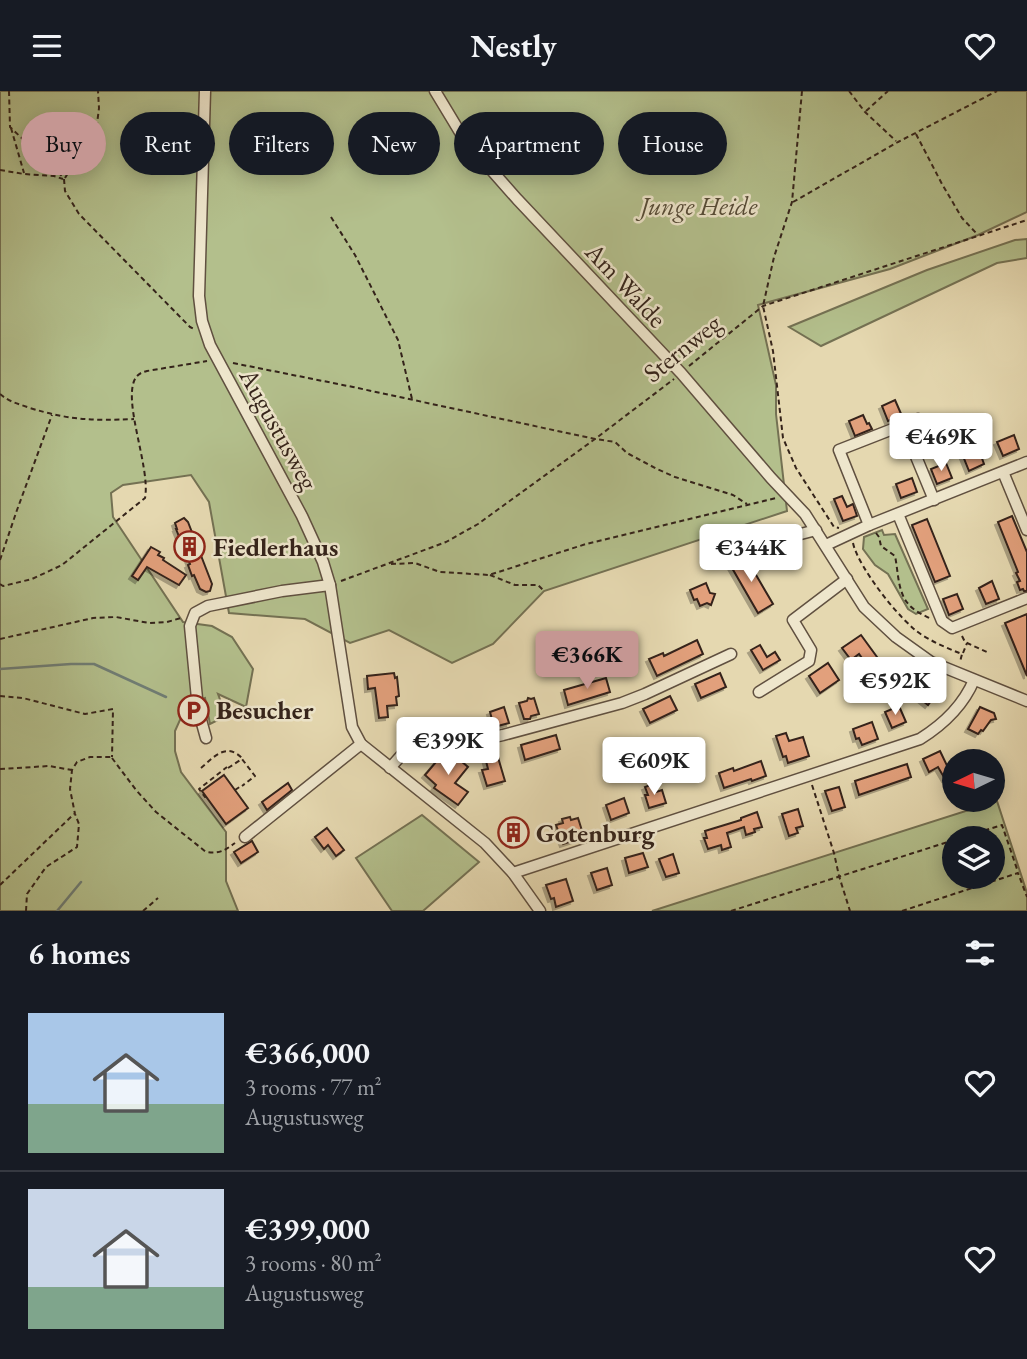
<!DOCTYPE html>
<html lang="en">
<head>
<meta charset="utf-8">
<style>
	body { margin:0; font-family:"EB Garamond",serif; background:#20242c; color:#f1f3f6; height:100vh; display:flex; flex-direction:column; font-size:26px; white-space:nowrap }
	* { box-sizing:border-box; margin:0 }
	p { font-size:23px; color:#9ea1a6 }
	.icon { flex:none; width:38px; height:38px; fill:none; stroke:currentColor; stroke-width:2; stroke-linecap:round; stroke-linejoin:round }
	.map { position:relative; height:820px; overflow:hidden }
	.panel { display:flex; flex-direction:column; background:#171b24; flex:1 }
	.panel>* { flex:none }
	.guide { position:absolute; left:21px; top:21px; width:985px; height:63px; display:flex; gap:14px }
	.needle { width:46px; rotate:265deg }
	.buttons { position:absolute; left:942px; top:658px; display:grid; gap:14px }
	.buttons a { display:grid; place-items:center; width:63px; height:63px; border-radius:50%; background:#171b24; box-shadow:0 4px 18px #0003; font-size:35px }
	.price { position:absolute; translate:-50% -60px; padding:0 16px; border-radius:7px; background:#fff; color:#222; font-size:23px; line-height:46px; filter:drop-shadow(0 2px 4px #0008) }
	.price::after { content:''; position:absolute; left:50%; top:42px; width:21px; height:16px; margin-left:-10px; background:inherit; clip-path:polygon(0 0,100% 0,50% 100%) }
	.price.selected { background:#c59692; color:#111 }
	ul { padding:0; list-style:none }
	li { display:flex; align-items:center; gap:21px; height:175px; padding:0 28px }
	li+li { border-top:2px solid #363941 }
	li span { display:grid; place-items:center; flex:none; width:196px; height:140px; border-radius:0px; color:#555 }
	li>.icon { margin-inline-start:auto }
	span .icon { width:84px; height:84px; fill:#fffc; stroke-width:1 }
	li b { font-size:30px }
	h2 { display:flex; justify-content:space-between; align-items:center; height:84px; padding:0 28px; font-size:30px }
	.tag { padding:0 24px; border-radius:32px; background:#171b24; box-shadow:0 4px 18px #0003; font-size:24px; line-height:63px }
	.tag.selected { background:#c59692; color:#111 }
	header { display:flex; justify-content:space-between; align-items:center; height:91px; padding:0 28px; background:#171b24; font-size:32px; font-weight:700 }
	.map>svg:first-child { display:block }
</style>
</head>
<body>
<header><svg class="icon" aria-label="menu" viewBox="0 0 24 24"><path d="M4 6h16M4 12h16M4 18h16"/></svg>Nestly<svg class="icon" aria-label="heart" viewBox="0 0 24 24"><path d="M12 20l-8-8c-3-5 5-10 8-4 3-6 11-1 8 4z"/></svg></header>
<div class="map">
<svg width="1027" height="820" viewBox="0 0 1027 820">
	<defs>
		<filter id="shadow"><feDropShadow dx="-3" dy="3" stdDeviation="0" flood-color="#0004"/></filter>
	</defs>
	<rect width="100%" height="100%" fill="#e5d8b0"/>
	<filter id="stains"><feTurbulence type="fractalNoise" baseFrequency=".00286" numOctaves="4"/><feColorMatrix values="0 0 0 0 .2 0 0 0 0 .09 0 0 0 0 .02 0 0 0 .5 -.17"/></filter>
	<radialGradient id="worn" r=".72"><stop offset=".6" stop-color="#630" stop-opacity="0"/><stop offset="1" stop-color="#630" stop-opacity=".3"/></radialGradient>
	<!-- green -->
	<g fill="#b3bf8c" stroke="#747153" stroke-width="2" fill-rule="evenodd">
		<polygon points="0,0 1027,0 1027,121 978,144 890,178 758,214 776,294 776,323 787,420 544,500 493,553 452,572 389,539 350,552 305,528 229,522 209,411 191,384 123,394 111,402 113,426 183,531 212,535 232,546 253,578 246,616 218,603 226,625 210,633 205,607 188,611 175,640 175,660 181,681 226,741 226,790 238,820 0,820"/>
		<polygon points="1027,148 1027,167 997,172 821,255 789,236 927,179 1015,149"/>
		<polygon points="882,439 884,444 895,443 928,518 916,523 908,518 888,483 875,474 863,458 864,446"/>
		<path d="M997 710 1027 802V820H652ZM954 747H992V786H954Z"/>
		<polygon points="422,724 479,771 423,820 392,820 356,767"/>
	</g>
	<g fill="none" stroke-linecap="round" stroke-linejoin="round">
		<!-- stream -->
		<g stroke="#6f7d75" stroke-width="2.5">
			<polyline points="0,578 71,573 94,573 166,606"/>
			<polyline points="57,820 81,791"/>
		</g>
	</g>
	<!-- building -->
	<g fill="#e2a07c" stroke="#34231a" stroke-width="2" filter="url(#shadow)">
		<polygon points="895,309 902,325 888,330 882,315"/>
		<polygon points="863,324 867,333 869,332 872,338 855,345 849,330"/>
		<polygon points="1014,344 1019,358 1003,365 997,351"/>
		<polygon points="979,359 984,373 969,380 963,365"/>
		<polygon points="946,372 952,387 937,393 931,378"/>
		<polygon points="912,387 917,401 901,407 896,393"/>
		<polygon points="842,405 847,416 853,413 857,425 843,430 834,408"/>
		<polygon points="1012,425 1027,461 1027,500 1024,500 1023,498 1020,499 1017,491 1020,490 1016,482 1018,481 998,431"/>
		<polygon points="184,427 188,431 212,493 210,500 206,501 200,498 194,484 192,485 188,474 190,473 176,438 177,438 175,432"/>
		<polygon points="927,428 950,485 935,491 912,434"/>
		<polygon points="151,456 160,461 158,464 164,467 163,469 186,484 179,494 147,476 138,489 132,485"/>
		<polygon points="745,465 773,513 758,522 728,470"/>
		<polygon points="992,490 999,508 986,513 979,497"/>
		<polygon points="706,492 710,502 715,503 711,514 707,512 700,515 697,508 694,509 690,499"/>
		<polygon points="957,503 963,518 949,524 943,508"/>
		<polygon points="1027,523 1027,585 1005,532"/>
		<polygon points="861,544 885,577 874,584 859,563 851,569 842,557"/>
		<polygon points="697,549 703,563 657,585 649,568 663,562 664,565"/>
		<polygon points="760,554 767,566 775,561 780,569 763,579 751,559"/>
		<polygon points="828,572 839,589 820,602 809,585"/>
		<polygon points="394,582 395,587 397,586 399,605 396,606 397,614 387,615 388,626 379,627 375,597 368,598 367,585"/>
		<polygon points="720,582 726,596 701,607 695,593"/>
		<polygon points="916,582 939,599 928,614 905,595"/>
		<polygon points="606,587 610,601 568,614 564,599"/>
		<polygon points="670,605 677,619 650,632 643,618"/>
		<polygon points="528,607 531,608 534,607 539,623 531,625 530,628 524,628 519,612 527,610"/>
		<polygon points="899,615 906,631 892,637 885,621"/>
		<polygon points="504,616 509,632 494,636 490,621"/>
		<polygon points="980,616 994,622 996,628 991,629 983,640 981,639 978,643 968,638"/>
		<polygon points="872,631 878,648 862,654 859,647 856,648 853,638"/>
		<polygon points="786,642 789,650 803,646 809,665 788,672 786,665 783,666 776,645"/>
		<polygon points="556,644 560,658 525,669 521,654"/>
		<polygon points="447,658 468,676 455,692 468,701 458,714 434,697 436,694 425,684"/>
		<polygon points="940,660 952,685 945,688 938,676 929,681 923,668"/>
		<polygon points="497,663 505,690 487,695 482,679 488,678 485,666"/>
		<polygon points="761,670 766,685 752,690 751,688 724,697 719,682 733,677 734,680"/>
		<polygon points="907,673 911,686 859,704 855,690"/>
		<polygon points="224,684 248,717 226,733 202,700"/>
		<polygon points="288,692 292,699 267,719 262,711"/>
		<polygon points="653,693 656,701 662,699 666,712 649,717 645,704 648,704 645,696"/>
		<polygon points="839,696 845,716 832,720 825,700"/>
		<polygon points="624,707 629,722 611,729 606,714"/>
		<polygon points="798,718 803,735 796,737 798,742 789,745 782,723"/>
		<polygon points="757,721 762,736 754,738 755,741 746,744 744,736 727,742 731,756 722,759 721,754 708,758 704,747 707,747 705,740 741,729 741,727"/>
		<polygon points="570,726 571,729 578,727 584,746 563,753 556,734 563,732 562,728"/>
		<polygon points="327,737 344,759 336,765 328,754 324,758 315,746"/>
		<polygon points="252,750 258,761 241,772 234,761"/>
		<polygon points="643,762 648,776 629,782 625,767"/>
		<polygon points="673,763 679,782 666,786 659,768"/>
		<polygon points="607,777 612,794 597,799 591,782"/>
		<polygon points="566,788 573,810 556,816 554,807 551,808 546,794"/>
	</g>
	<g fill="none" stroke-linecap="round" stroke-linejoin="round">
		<defs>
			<g id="minor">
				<polyline points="205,0 199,205 202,230 210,254 302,425 323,471 330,494 352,636 361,653 485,752 513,782 540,820"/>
				<polyline points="435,0 464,48 517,108 681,282 771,387 805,423 864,516 896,546 931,571 1027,610"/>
				<polyline points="903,334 918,328 925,349 911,355"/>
				<polyline points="1003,381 1027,439"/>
				<polyline points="898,423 942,530 952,537 1027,507"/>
				<polyline points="869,434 839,359 903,334 934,409"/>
				<polyline points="826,454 869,434 1027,371"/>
				<polyline points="713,466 816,439"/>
				<polyline points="759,601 809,570 811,559 793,529 847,488"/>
				<polyline points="206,647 198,618 190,535 195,522 208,515 282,500 330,494"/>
				<polyline points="390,677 414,650 485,648 503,644 622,612 645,603 731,563"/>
				<polyline points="245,746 361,653"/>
				<path d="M513 782 920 648C944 633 963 615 974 589"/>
			</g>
		</defs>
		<!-- minor casing -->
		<use href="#minor" stroke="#605040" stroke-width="13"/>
		<!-- path -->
		<g stroke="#34231a" stroke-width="2" stroke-dasharray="5 3.5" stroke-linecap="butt">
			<polyline points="9,0 10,36 64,87"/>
			<polyline points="802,0 792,111 774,166 763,215 773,260 783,347 796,377 834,436 839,437"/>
			<polyline points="849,0 865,21 896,50"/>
			<polyline points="866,20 888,0"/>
			<polyline points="11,37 24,82"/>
			<polyline points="916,43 942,93 962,127 978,144"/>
			<polyline points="0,79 24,83 54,85 63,88"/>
			<polyline points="65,87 97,33 99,17 98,0"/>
			<polyline points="64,88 65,100 79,123 190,236 194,238"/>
			<polyline points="793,111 898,51 997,0"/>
			<polyline points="331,126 355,164 398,249 412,308"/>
			<polyline points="233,272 353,296 595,348 615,351 627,362 657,378 675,386 733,404 747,413"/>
			<polyline points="689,275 763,215 1027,129"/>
			<path d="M0 303C9 311 19 313 30 317 69 329 93 330 134 328"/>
			<path d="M876 442 879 446 881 455 895 465C899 484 897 507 915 519 920 523 926 525 931 528"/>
			<path d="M853 452C858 476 901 531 922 544 935 552 949 558 962 563L960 571"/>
			<polyline points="0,469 17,419 52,324"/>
			<polyline points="391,473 415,472 440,481 489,484 586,453 776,407"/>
			<polyline points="490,484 515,494 538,494 544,500"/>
			<polyline points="341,490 446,451 478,433 595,348 674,288"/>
			<path d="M0 493 3 495 32 488 62 474 145 407C151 376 120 305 137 285 140 282 143 281 147 280L207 270"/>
			<polyline points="962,545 965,551 989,562"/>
			<polyline points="0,548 93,527 116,526 149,532 167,531 181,527"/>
			<polyline points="963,562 967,552"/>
			<polyline points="0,605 23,607 85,623 113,618 112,666"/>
			<path d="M112 667 136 699 156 721 206 761C219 763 224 760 235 752"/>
			<path d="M201 677C214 666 226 651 242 667"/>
			<polyline points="228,677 242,668 255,685 242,695"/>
			<polyline points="0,678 49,675 72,679"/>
			<polyline points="812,694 834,762 839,785 850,820"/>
			<polyline points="235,699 241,695"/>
			<polyline points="206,705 205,706 199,698 227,676"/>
			<polyline points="960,747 1002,734 1018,781"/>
			<polyline points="0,794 74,723"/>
			<polyline points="26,820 27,803 46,776 77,756 79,733 75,723 70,698 72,679 77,671 90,666 112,666"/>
			<polyline points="143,820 158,807"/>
			<polyline points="731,820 954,749"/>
			<polyline points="902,820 1018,782 1027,806"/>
		</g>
		<!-- minor -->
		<use href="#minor" stroke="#eee6cc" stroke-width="10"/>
	</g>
	<!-- icons -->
	<defs>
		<symbol id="building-ring" viewBox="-11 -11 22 22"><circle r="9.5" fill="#eee6cc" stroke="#8f2418" stroke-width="1.5"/><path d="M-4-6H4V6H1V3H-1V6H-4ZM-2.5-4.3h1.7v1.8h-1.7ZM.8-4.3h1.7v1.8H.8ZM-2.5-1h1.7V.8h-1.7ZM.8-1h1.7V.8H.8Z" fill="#8f2418"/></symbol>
		<symbol id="parking-ring" viewBox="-11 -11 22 22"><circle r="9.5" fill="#eee6cc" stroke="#8f2418" stroke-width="1.5"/><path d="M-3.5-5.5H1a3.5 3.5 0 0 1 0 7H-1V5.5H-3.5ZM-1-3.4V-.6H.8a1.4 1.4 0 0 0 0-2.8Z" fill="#8f2418"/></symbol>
	</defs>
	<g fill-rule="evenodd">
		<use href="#building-ring" x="172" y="438" width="35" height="35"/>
		<use href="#parking-ring" x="176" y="602" width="35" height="35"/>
		<use href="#building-ring" x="496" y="724" width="35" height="35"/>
	</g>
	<g text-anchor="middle" stroke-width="5" stroke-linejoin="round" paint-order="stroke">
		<!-- park labels -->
		<g font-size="26" font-style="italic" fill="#544a36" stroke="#eee6cc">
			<text x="699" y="124">Junge Heide</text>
		</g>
		<!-- street labels -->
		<g font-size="26" fill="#34231a" stroke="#eee6cc">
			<text transform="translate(626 194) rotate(47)" y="9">Am Walde</text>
			<text transform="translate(682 257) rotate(-39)" y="9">Sternweg</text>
			<text transform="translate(279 338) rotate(61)" y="9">Augustusweg</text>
		</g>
		<!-- poi labels -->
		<g font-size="26" font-weight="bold" fill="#34231a" stroke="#eee6cc" text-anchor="start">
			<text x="213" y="465">Fiedlerhaus</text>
			<text x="216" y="628">Besucher</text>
			<text x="536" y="751">Gotenburg</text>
		</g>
	</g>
	<rect width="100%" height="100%" filter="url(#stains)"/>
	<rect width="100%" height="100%" fill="url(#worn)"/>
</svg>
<div class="buttons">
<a><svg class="needle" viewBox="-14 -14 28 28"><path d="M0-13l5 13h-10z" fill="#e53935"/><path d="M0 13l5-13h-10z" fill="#9ea1a6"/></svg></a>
<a><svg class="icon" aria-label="layers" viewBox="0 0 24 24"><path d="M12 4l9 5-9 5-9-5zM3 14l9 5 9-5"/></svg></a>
</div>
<b class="price" style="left:941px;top:382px">€469K</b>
<b class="price" style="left:751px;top:493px">€344K</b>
<b class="price selected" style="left:587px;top:600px">€366K</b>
<b class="price" style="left:895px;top:626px">€592K</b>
<b class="price" style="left:448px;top:686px">€399K</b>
<b class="price" style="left:654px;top:706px">€609K</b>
<div class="guide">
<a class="tag selected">Buy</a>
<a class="tag">Rent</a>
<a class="tag">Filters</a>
<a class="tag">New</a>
<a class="tag">Apartment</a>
<a class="tag">House</a>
</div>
</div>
<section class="panel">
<h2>6 homes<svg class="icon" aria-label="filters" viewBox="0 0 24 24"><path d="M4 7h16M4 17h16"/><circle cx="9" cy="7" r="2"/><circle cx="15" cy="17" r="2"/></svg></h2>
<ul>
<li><span style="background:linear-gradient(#a9c7e8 65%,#7fa58c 0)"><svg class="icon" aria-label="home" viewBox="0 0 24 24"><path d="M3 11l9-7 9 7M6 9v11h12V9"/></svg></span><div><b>€366,000</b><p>3 rooms · 77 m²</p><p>Augustusweg</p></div><svg class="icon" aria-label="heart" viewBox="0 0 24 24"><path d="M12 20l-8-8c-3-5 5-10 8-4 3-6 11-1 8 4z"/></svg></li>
<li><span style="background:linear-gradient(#c9d6e8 70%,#7fa58c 0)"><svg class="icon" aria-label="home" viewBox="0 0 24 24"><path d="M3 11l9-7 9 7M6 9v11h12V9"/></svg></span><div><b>€399,000</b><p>3 rooms · 80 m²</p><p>Augustusweg</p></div><svg class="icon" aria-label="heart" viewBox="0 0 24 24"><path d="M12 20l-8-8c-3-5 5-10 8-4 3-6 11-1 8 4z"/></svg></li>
</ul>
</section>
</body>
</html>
